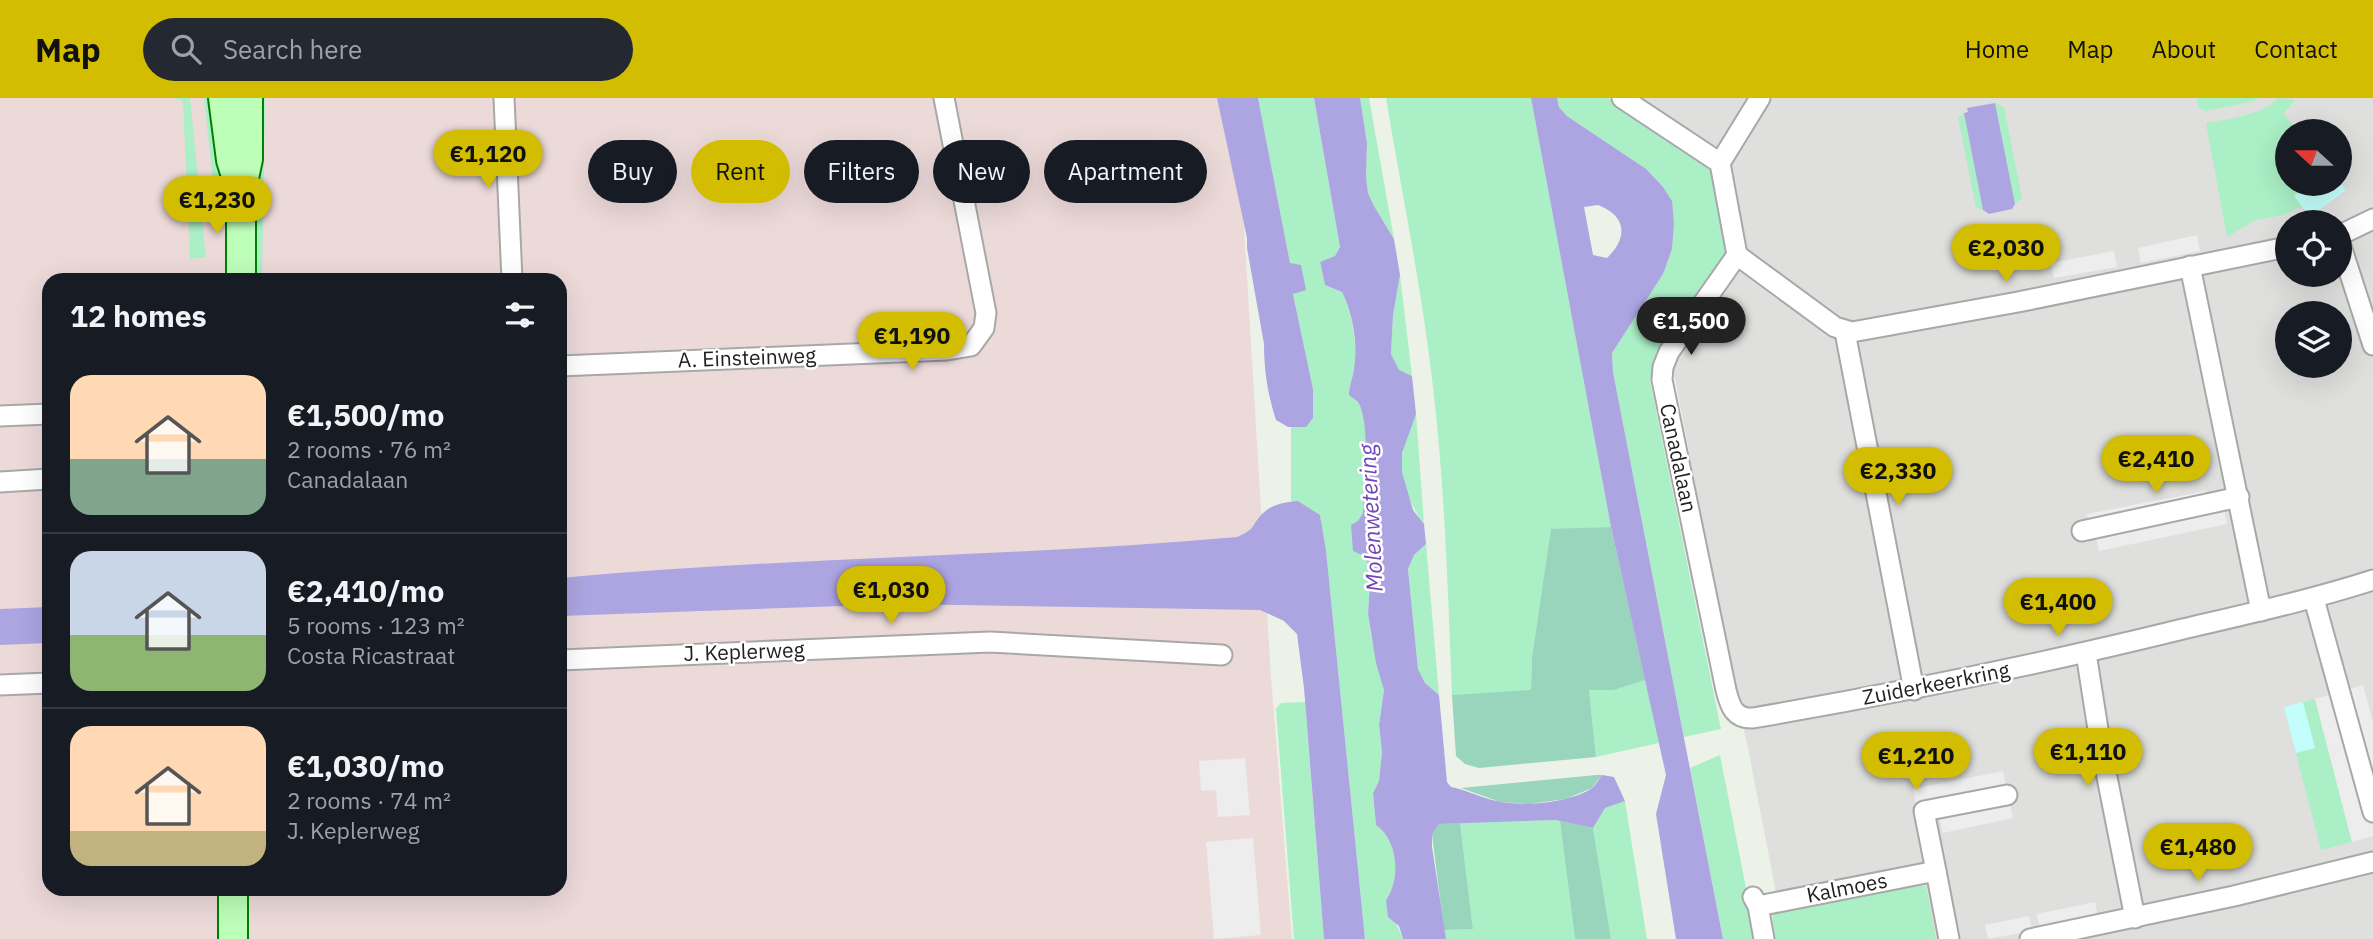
<!DOCTYPE html>
<html lang="en">
<head>
<meta charset="utf-8">
<style>
	body { margin:0; font-family:"IBM Plex Sans",sans-serif; background:#242831; color:#f1f3f6; height:100vh; display:flex; flex-direction:column; font-size:26px; white-space:nowrap }
	* { box-sizing:border-box; margin:0 }
	p { font-size:23px; color:#9ea1a6 }
	.icon { flex:none; width:38px; height:38px; fill:none; stroke:currentColor; stroke-width:2; stroke-linecap:round; stroke-linejoin:round }
	.map { position:relative; flex:1; overflow:hidden }
	.details { position:absolute; left:42px; top:175px; width:525px; height:623px; display:flex; flex-direction:column; background:#171b24; border-radius:21px; box-shadow:0 7px 28px #0002 }
	.details>* { flex:none }
	.guide { position:absolute; left:588px; top:42px; width:665px; height:63px; display:flex; gap:14px }
	.needle { width:46px; rotate:291deg }
	.fabs { position:absolute; left:2275px; top:21px; display:grid; gap:14px }
	.fabs a { display:grid; place-items:center; width:77px; height:77px; border-radius:50%; background:#171b24; box-shadow:0 7px 28px #0002; font-size:35px }
	.price { position:absolute; translate:-50% -60px; padding:0 16px; border-radius:24px; background:#d2bd00; color:#111; font-size:23px; line-height:46px; filter:drop-shadow(0 2px 4px #0008) }
	.price::after { content:''; position:absolute; left:50%; top:42px; width:21px; height:16px; margin-left:-10px; background:inherit; clip-path:polygon(0 0,100% 0,50% 100%) }
	.price.on { background:#222; color:#fff }
	ul { padding:0; list-style:none }
	li { display:flex; align-items:center; gap:21px; height:175px; padding:0 28px }
	li+li { border-top:2px solid #363941 }
	li span { display:grid; place-items:center; flex:none; width:196px; height:140px; border-radius:21px; color:#555 }
	li>.icon { margin-inline-start:auto }
	span .icon { width:84px; height:84px; fill:#fffc; stroke-width:1 }
	li b { font-size:30px }
	h2 { display:flex; justify-content:space-between; align-items:center; height:84px; padding:0 28px; font-size:30px }
	.pill { padding:0 24px; border-radius:32px; background:#171b24; box-shadow:0 7px 28px #0002; font-size:24px; line-height:63px }
	.pill.on { background:#d2bd00; color:#111 }
	header { display:flex; align-items:center; gap:42px; box-sizing:border-box; height:98px; padding:0 35px; background:#d2bd00; color:#111 }
	header strong { font-size:33px }
	nav { display:flex; gap:38px; margin-inline-start:auto; font-size:24px }
	.search { width:490px; height:63px; background:#242831; display:flex; align-items:center; gap:18px; box-sizing:border-box; padding:0 24px; border-radius:38px; color:#9ea1a6; font-size:26px }
	.map>svg:first-child { display:block }
</style>
</head>
<body>
<header>
<strong>Map</strong>
<div class="search"><svg class="icon" aria-label="search" viewBox="0 0 24 24"><circle cx="10" cy="10" r="6"/><path d="M15 15l6 6"/></svg>Search here</div>
<nav><a>Home</a><a>Map</a><a>About</a><a>Contact</a></nav>
</header>
<div class="map">
<svg width="2373" height="841" viewBox="0 0 2373 841">
	<rect width="100%" height="100%" fill="#ecf2e7"/>
	<!-- residential -->
	<path fill="#dfdfde" fill-rule="evenodd" d="M1622 0H2373V841H1785L1747 645 1735 597ZM2287 33H2340V86H2287ZM2287 124H2340V177H2287ZM2287 215H2340V268H2287Z"/>
	<!-- industrial -->
	<path fill="#ecdad9" fill-rule="evenodd" d="M0 0H1223L1244 128 1271 579 1292 841H0ZM49 182H560V791H49Z"/>
	<!-- grass -->
	<g fill="#aaefc6">
		<polygon points="174,0 190,0 206,159 190,161 183,3"/>
		<polygon points="204,0 215,0 229,103 224,103 224,112 216,112"/>
		<polygon points="253,0 265,0 262,182 252,182"/>
		<path d="M1258 0H1314L1340 149 1335 158 1320 165 1325 187 1342 194C1352 216 1358 246 1354 270 1353 279 1350 287 1349 297 1350 298 1357 302 1358 304 1372 325 1364 389 1363 415 1353 431 1361 455 1371 469L1368 516 1371 537 1384 592 1379 627 1382 654 1379 683 1373 695 1376 727C1398 742 1401 780 1386 802L1403 841H1365L1326 452 1320 417 1298 403H1291V329H1306L1313 291 1293 195 1306 191 1290 165Z"/>
		<polygon points="1360,0 1369,0 1394,141 1374,108 1368,95 1366,79 1367,45"/>
		<path d="M1386 0H1531L1611 429 1551 432 1532 559 1531 593 1452 597C1448 494 1445 391 1433 289 1422 192 1402 96 1386 0Z"/>
		<polygon points="1557,0 1608,0 1712,72 1728,154 1657,255 1650,283 1721,631 1684,639 1613,274 1612,255 1663,176 1672,151 1674,126 1672,103 1663,89 1646,71 1567,18 1559,9"/>
		<polygon points="2197,0 2259,0 2254,3 2205,13 2198,9"/>
		<path d="M2279 0 2295 2 2283 16 2298 33H2287V86H2310L2295 98 2302 108 2283 117 2256 122 2227 139 2206 25C2232 20 2259 18 2279 0Z"/>
		<polygon points="1995,5 2004,9 2022,100 2015,106"/>
		<polygon points="1964,15 1983,112 1976,109 1958,20"/>
		<path d="M2021 128 2029 132C2032 151 2029 162 2012 171 1993 170 1977 153 1988 135L2007 148Z"/>
		<polygon points="1400,177 1412,278 1399,273 1391,256 1393,217"/>
		<path d="M1416 316 1424 426C1410 407 1397 377 1403 352 1405 340 1411 328 1416 316Z"/>
		<polygon points="1426,446 1439,597 1425,585 1418,571 1408,471 1414,457"/>
		<polygon points="1645,582 1659,645 1596,659 1589,592 1614,592"/>
		<polygon points="2315,601 2352,744 2321,752 2284,609"/>
		<polygon points="1305,604 1324,841 1294,841 1276,611 1281,605"/>
		<polygon points="1720,657 1756,841 1723,841 1690,670"/>
		<polygon points="1625,703 1647,841 1611,841 1593,730 1605,710"/>
		<polygon points="1555,722 1560,723 1575,841 1446,841 1444,832 1473,831 1460,725"/>
		<path d="M1926 788 1936 841H1775L1772 817C1821 801 1874 791 1926 788Z"/>
	</g>
	<!-- forest -->
	<g fill="#99d4bd">
		<polygon points="1611,429 1645,582 1614,592 1589,592 1596,659 1479,670 1465,666 1456,658 1452,597 1531,592 1532,559 1551,431"/>
		<polygon points="1596,677 1602,677 1592,690 1566,701 1529,706 1500,704 1461,690"/>
		<polygon points="1560,723 1593,730 1611,841 1575,841"/>
		<polygon points="1460,725 1473,831 1444,832 1432,737 1439,726"/>
	</g>
	<!-- park -->
	<g fill="#c3fefc">
		<polygon points="2340,85 2346,92 2310,119 2294,98 2310,86"/>
		<polygon points="2303,604 2315,650 2296,655 2284,609"/>
	</g>
	<!-- parking -->
	<g fill="#ededed">
		<polygon points="2197,137 2200,153 2141,165 2138,150"/>
		<polygon points="2114,153 2117,169 2054,180 2051,165"/>
		<polygon points="2205,393 2207,398 2088,420 2087,416"/>
		<polygon points="2224,413 2227,426 2099,453 2096,439"/>
		<polygon points="2363,587 2373,624 2373,738 2352,744 2315,601"/>
		<polygon points="1245,660 1250,717 1218,719 1216,692 1201,693 1199,663"/>
		<polygon points="2003,673 2013,720 1943,735 1939,720 1919,724 1913,691"/>
		<polygon points="1253,740 1261,837 1214,841 1206,744"/>
		<polygon points="2095,804 2098,820 2040,832 2037,816"/>
		<polygon points="2029,818 2032,833 1988,841 1985,827"/>
	</g>
	<!-- water -->
	<g fill="#ada5e2" fill-rule="evenodd">
		<path d="M1217 0H1258L1290 165 1301 167 1306 192 1293 196 1313 291V320L1306 329H1288L1276 322C1268 297 1264 273 1264 246L1247 150V140Z"/>
		<path d="M1314 0H1360L1367 45 1366 79 1368 95 1374 108 1394 141 1400 177 1393 217 1391 256 1399 272 1412 278 1416 316 1402 355V374L1413 412 1424 426 1426 446 1414 457 1408 471 1418 571 1425 585 1439 597 1447 684 1451 689C1467 692 1481 700 1497 703 1522 709 1571 705 1592 690 1596 687 1599 681 1602 677L1614 679 1625 703 1605 710 1593 730 1555 722 1439 726 1432 737V749L1446 841H1403L1399 828 1388 819 1386 802C1401 781 1398 742 1376 727L1373 695 1379 683 1382 654 1379 627 1384 592 1376 565 1368 516 1371 469 1362 457 1353 453 1351 427 1358 423 1363 415C1364 389 1371 325 1358 304 1356 302 1351 299 1349 297 1349 288 1353 280 1354 270 1358 246 1353 216 1342 194L1325 187 1320 164 1335 158 1340 149Z"/>
		<path d="M1531 0H1557L1559 9 1567 18 1646 71 1663 89 1672 103 1674 126 1672 151 1663 176 1612 255 1613 274 1723 841H1676L1656 716 1666 677 1611 429ZM1598 107C1627 118 1628 140 1607 160L1593 157 1584 109Z"/>
		<polygon points="1995,5 2015,106 2012,111 1989,116 1983,112 1964,15 1968,14 1967,10"/>
		<path d="M1298 403 1320 417 1326 452 1365 841H1324L1304 590 1297 536 1284 523 1260 512 899 506 560 518V480C785 459 1012 459 1237 439 1256 431 1250 429 1262 416 1272 406 1285 404 1298 403Z"/>
		<polygon points="49,509 49,545 0,547 0,511"/>
	</g>
	<g fill="none" stroke-linecap="round" stroke-linejoin="round">
		<defs>
			<g id="street">
				<polyline points="504,0 512,182"/>
				<path d="M1622 0 1720 65 1737 157 1669 254 1663 269 1662 282 1726 592C1730 608 1734 621 1753 620 1898 595 2041 566 2183 531 2247 516 2311 502 2373 482"/>
				<polyline points="1720,65 1760,0"/>
				<polyline points="2340,137 2373,121"/>
				<polyline points="2340,145 2373,247"/>
				<polyline points="1737,157 1835,229 1852,234 2018,204 2287,149"/>
				<polyline points="2190,168 2261,513"/>
				<polyline points="1845,234 1914,592"/>
				<polyline points="560,268 947,252 971,248 984,230 986,215 944,0"/>
				<polyline points="0,318 49,316"/>
				<polyline points="0,384 49,381"/>
				<polyline points="2082,433 2239,399"/>
				<polyline points="2314,501 2373,714"/>
				<polyline points="2086,555 2100,644 2135,820"/>
				<polyline points="560,562 990,544 1222,557"/>
				<polyline points="0,587 49,585"/>
				<polyline points="1936,773 1924,713 2007,697"/>
				<polyline points="1753,799 1758,808 1764,841"/>
				<polyline points="1758,808 1936,773 1949,841"/>
				<polyline points="2030,841 2234,798 2373,764"/>
			</g>
			<g id="secondary">
				<polyline points="223,0 231,62 236,78"/>
				<polyline points="241,182 241,94 248,61 248,0"/>
				<polyline points="233,791 233,841"/>
			</g>
		</defs>
		<!-- street casing -->
		<use href="#street" stroke="#a8a8a8" stroke-width="23"/>
		<!-- secondary casing -->
		<use href="#secondary" stroke="#008001" stroke-width="32"/>
		<!-- street -->
		<use href="#street" stroke="#fff" stroke-width="19"/>
		<!-- secondary -->
		<use href="#secondary" stroke="#bdfeb9" stroke-width="28"/>
	</g>
	<g text-anchor="middle" stroke-width="5" stroke-linejoin="round" paint-order="stroke">
		<!-- street labels -->
		<g font-size="21" fill="#212121" stroke="#fff">
			<text transform="translate(747 260) rotate(-2)" y="7">A. Einsteinweg</text>
			<text transform="translate(1678 360) rotate(78)" y="7">Canadalaan</text>
			<text transform="translate(744 554) rotate(-2)" y="7">J. Keplerweg</text>
			<text transform="translate(1936 586) rotate(-11)" y="7">Zuiderkeerkring</text>
			<text transform="translate(1847 790) rotate(-11)" y="7">Kalmoes</text>
		</g>
		<!-- water labels -->
		<g font-size="23" font-style="italic" fill="#7345ba" stroke="#fff">
			<text transform="translate(1371 420) rotate(-93)" y="8">Molenwetering</text>
		</g>
	</g>
</svg>
<div class="fabs">
<a><svg class="needle" viewBox="-14 -14 28 28"><path d="M0-13l5 13h-10z" fill="#e53935"/><path d="M0 13l5-13h-10z" fill="#9ea1a6"/></svg></a>
<a><svg class="icon" aria-label="locate" viewBox="0 0 24 24"><circle cx="12" cy="12" r="6"/><path d="M12 2v4M12 18v4M2 12h4M18 12h4"/></svg></a>
<a><svg class="icon" aria-label="layers" viewBox="0 0 24 24"><path d="M12 4l9 5-9 5-9-5zM3 14l9 5 9-5"/></svg></a>
</div>
<b class="price" style="left:488px;top:92px">€1,120</b>
<b class="price" style="left:217px;top:138px">€1,230</b>
<b class="price" style="left:2006px;top:186px">€2,030</b>
<b class="price on" style="left:1691px;top:259px">€1,500</b>
<b class="price" style="left:912px;top:274px">€1,190</b>
<b class="price" style="left:2156px;top:397px">€2,410</b>
<b class="price" style="left:1898px;top:409px">€2,330</b>
<b class="price" style="left:891px;top:528px">€1,030</b>
<b class="price" style="left:2058px;top:540px">€1,400</b>
<b class="price" style="left:2088px;top:690px">€1,110</b>
<b class="price" style="left:1916px;top:694px">€1,210</b>
<b class="price" style="left:2198px;top:785px">€1,480</b>
<div class="guide">
<a class="pill">Buy</a>
<a class="pill on">Rent</a>
<a class="pill">Filters</a>
<a class="pill">New</a>
<a class="pill">Apartment</a>
</div>
<section class="details">
<h2>12 homes<svg class="icon" aria-label="filters" viewBox="0 0 24 24"><path d="M4 7h16M4 17h16"/><circle cx="9" cy="7" r="2"/><circle cx="15" cy="17" r="2"/></svg></h2>
<ul>
<li><span style="background:linear-gradient(#ffd9b3 60%,#7fa58c 0)"><svg class="icon" aria-label="home" viewBox="0 0 24 24"><path d="M3 11l9-7 9 7M6 9v11h12V9"/></svg></span><div><b>€1,500/mo</b><p>2 rooms · 76 m²</p><p>Canadalaan</p></div></li>
<li><span style="background:linear-gradient(#c9d6e8 60%,#8fb573 0)"><svg class="icon" aria-label="home" viewBox="0 0 24 24"><path d="M3 11l9-7 9 7M6 9v11h12V9"/></svg></span><div><b>€2,410/mo</b><p>5 rooms · 123 m²</p><p>Costa Ricastraat</p></div></li>
<li><span style="background:linear-gradient(#ffd9b3 75%,#c2b280 0)"><svg class="icon" aria-label="home" viewBox="0 0 24 24"><path d="M3 11l9-7 9 7M6 9v11h12V9"/></svg></span><div><b>€1,030/mo</b><p>2 rooms · 74 m²</p><p>J. Keplerweg</p></div></li>
</ul>
</section>
</div>
</body>
</html>
